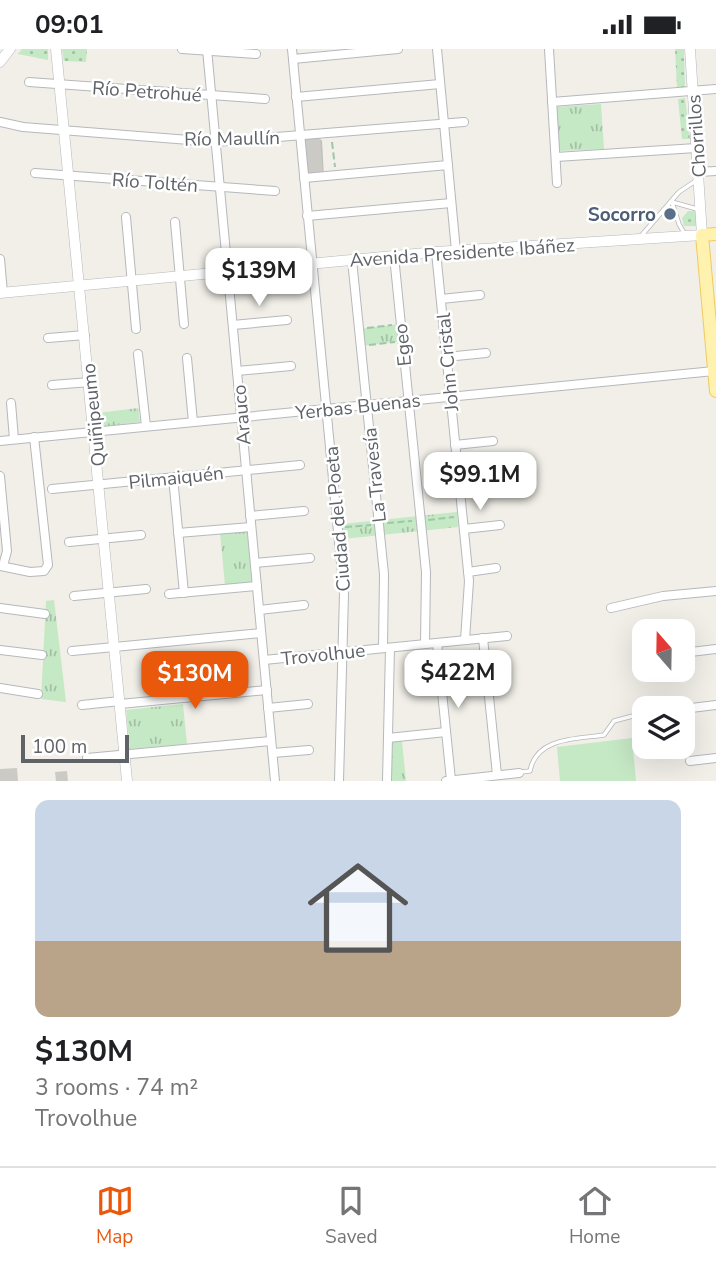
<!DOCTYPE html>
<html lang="en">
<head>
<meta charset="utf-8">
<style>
	body { margin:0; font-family:"Nunito Sans",sans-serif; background:#f2f2f2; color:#202124; height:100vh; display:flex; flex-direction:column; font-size:26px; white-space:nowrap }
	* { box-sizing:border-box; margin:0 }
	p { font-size:23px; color:#757577 }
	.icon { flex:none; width:38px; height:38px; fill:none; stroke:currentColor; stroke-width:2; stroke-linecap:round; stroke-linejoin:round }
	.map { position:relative; height:732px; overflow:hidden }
	.panel { display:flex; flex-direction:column; background:#fff; flex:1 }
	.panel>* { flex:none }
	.needle { width:46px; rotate:340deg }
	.fabs { position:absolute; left:632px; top:570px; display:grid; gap:14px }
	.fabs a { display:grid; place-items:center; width:63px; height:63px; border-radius:14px; background:#fff; box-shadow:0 7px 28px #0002; font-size:35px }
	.scale { position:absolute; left:21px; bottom:18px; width:108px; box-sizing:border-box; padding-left:7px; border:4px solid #5f6368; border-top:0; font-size:19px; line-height:24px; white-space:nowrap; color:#5f6368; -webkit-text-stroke:5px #fff; paint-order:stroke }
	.price { position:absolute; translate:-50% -60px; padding:0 16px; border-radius:14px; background:#fff; color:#222; font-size:23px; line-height:46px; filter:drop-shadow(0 2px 4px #0008) }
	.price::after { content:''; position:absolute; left:50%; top:42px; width:21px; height:16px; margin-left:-10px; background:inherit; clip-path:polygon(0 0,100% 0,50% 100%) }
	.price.selected { background:#ea580c; color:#fff }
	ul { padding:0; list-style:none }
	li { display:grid; align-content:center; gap:14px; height:371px; padding:0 35px }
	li+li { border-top:2px solid #e0e0e0 }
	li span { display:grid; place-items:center; height:217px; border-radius:14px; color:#555 }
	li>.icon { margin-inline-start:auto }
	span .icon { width:126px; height:126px; fill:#fffc; stroke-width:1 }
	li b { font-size:30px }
	.status { display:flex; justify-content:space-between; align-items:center; height:49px; padding:0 35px; background:#fff; direction:ltr }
	.status svg { height:19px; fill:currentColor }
	.tabs { display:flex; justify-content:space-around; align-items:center; height:98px; border-top:2px solid #e0e0e0; background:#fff; font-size:19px; color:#757577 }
	.tabs a { display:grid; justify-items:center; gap:4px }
	.tabs .selected { color:#ea580c }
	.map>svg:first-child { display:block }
</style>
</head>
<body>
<div class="status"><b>09:01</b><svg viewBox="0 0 49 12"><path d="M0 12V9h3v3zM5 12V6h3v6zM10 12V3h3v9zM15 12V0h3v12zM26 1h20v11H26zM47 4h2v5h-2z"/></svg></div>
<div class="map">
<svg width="716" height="732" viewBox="0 0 716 732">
	<defs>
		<pattern id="grass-dots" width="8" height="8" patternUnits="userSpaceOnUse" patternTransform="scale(1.75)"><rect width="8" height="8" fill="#c5e8c5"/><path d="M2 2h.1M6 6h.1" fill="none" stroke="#a3c0a4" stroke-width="1.8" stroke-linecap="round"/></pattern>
		<pattern id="park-tufts" width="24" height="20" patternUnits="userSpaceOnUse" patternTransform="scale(1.75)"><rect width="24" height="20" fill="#c5e8c5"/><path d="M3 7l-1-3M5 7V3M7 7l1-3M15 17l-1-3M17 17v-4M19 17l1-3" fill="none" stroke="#a3c0a4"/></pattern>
	</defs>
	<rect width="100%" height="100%" fill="#f1efe8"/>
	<!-- grass -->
	<g fill="url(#grass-dots)">
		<polygon points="22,0 48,0 48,11 18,5"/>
		<polygon points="62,0 87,0 86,13 64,12"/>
		<polygon points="675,0 684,0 685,39 677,39"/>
		<polygon points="685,49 690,90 682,90 678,50"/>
		<polygon points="688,162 696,162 699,177 684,177 682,169"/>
	</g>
	<!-- park -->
	<g fill="url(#park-tufts)">
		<polygon points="601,55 604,100 558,102 555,58"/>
		<polygon points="400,275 402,292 361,297 359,280"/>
		<polygon points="138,359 140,373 99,378 98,364"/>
		<polygon points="457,463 458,478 343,490 342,475"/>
		<polygon points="247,481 252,534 225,536 220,484"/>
		<polygon points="54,551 66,653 41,650 46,552"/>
		<polygon points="183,655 187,695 130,700 126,661"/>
		<polygon points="402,692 406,732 389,732 391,693"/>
	</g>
	<!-- pitch -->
	<polygon fill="#c5e8c5" points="632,689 636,732 560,732 557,698"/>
	<!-- shadow -->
	<polygon fill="#0003" points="320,90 322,92 324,128 304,92"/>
	<!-- building -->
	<g fill="#cccac5">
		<polygon points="320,88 323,126 305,127 303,90"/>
		<polygon points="17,719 18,732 0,732 0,720"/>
		<polygon points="67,722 68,732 56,732 55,723"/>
	</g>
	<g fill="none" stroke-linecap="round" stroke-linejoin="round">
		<defs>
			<g id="service">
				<polyline points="672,153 679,175 684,184"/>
				<polyline points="672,153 697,160"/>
				<polyline points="641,187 679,143 697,131"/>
				<path d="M521 723 530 722C536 688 577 690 604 686L614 672 644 664"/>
			</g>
			<g id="minor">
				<polyline points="182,0 256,5"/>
				<polyline points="207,0 275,732"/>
				<polyline points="292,0 344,545 339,732"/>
				<polyline points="437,0 456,202"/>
				<polyline points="549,0 557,134"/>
				<polyline points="293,10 398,0"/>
				<polyline points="29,33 265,50"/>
				<polyline points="296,48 440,35"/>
				<polyline points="552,53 716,40"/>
				<polyline points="0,73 23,78 215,93 464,73"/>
				<polyline points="556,108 696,99"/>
				<polyline points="698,123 716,122"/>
				<polyline points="35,124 275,142"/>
				<polyline points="304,129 448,116"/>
				<polyline points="307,167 451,154"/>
				<polyline points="126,168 136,280"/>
				<polyline points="175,173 184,275"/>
				<polyline points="436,203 469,532 465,591"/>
				<polyline points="394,207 426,523 425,595"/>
				<polyline points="0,210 3,244"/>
				<polyline points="352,211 384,525 383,599"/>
				<polyline points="441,250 480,246"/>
				<polyline points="233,276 287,271"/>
				<polyline points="48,289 85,286"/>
				<polyline points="138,305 146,377"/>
				<polyline points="446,308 486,304"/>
				<polyline points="187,309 193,373"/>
				<polyline points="237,322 291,317"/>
				<polyline points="52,336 90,333"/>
				<polyline points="11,354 14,390"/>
				<polyline points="0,392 714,322"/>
				<polyline points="455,396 493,392"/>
				<polyline points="0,427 7,502 3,517"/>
				<polyline points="173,428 184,544"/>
				<polyline points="459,438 496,434"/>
				<polyline points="52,440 300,416"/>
				<polyline points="250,467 304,462"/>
				<polyline points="464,480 500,476"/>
				<polyline points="178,484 251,478"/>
				<polyline points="69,493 141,486"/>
				<polyline points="255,514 310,509"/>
				<polyline points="0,517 30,523 44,522 48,516 34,388"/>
				<polyline points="468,523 496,519"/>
				<polyline points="169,545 257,537"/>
				<polyline points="74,547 146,540"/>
				<polyline points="0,559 45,565"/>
				<polyline points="611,559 663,547 716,542"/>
				<polyline points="259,561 304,556"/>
				<polyline points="483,589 497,726"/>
				<polyline points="437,594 451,731"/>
				<polyline points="0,601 42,606"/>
				<polyline points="72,602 261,584"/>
				<polyline points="682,604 716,600"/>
				<polyline points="264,611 507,587"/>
				<polyline points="0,639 38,645"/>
				<polyline points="120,655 267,641"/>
				<polyline points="82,656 120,652"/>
				<polyline points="268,659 308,655"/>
				<polyline points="683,660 716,656"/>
				<polyline points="388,689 446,683"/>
				<polyline points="273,704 309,701"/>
				<polyline points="87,709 271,692"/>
				<polyline points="690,712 716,709"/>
				<polyline points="387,732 390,599"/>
				<polyline points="446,732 519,724"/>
			</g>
			<g id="tertiary">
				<polyline points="56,0 127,732"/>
				<polyline points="0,13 10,0"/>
				<polyline points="0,244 436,203 702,186 690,0"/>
			</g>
			<polyline id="primary" points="716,185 702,186 716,342"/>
		</defs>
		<!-- service casing -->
		<use href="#service" stroke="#b5b8bc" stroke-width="5"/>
		<!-- minor casing -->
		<use href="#minor" stroke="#b5b8bc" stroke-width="10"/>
		<!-- tertiary casing -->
		<use href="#tertiary" stroke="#b5b8bc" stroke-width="11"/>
		<!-- primary casing -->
		<use href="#primary" stroke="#f2c960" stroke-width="14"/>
		<!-- path -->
		<g stroke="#9cc7a9" stroke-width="2" stroke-dasharray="7 3.5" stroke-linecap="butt">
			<polyline points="332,93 335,118"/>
			<polyline points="367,279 392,276"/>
			<polyline points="369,296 395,293"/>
			<polyline points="428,471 454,468"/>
			<polyline points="387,474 412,472"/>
			<polyline points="345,478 371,476"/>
		</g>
		<!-- service -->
		<use href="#service" stroke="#fff" stroke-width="3.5"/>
		<!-- minor -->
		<use href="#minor" stroke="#fff" stroke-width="8"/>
		<!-- tertiary -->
		<use href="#tertiary" stroke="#fff" stroke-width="10"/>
		<!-- primary -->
		<use href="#primary" stroke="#fff2af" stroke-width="12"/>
	</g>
	<!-- markers -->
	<circle fill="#5c6f8a" stroke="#fff" stroke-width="2.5" cx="670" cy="165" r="7"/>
	<g text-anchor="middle" stroke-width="5" stroke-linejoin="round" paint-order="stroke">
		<!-- street labels -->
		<g font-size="19" fill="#5f6368" stroke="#fff">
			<text transform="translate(147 42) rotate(4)" y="7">Río Petrohué</text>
			<text transform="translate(696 87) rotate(-94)" y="7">Chorrillos</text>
			<text transform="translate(232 89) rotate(-1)" y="7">Río Maullín</text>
			<text transform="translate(155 133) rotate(4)" y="7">Río Toltén</text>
			<text transform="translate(462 203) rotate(-4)" y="7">Avenida Presidente Ibáñez</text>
			<text transform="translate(402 296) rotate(-96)" y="7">Egeo</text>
			<text transform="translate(447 313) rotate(-95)" y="7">John Cristal</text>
			<text transform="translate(358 357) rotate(-6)" y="7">Yerbas Buenas</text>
			<text transform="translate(93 366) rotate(-96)" y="7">Quiñipeumo</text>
			<text transform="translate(241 366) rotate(-95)" y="7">Arauco</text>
			<text transform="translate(374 426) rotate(-96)" y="7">La Travesía</text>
			<text transform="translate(176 428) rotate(-6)" y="7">Pilmaiquén</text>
			<text transform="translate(337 470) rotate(-95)" y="7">Ciudad del Poeta</text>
			<text transform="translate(323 605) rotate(-6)" y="7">Trovolhue</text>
		</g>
		<!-- service labels -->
		<g font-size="19" font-weight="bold" fill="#4e5e75" stroke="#fff" text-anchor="end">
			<text x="656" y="172">Socorro</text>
		</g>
	</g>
</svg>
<div class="fabs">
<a><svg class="needle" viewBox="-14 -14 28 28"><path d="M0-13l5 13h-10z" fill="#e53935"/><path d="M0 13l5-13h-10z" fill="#757577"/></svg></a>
<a><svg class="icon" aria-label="layers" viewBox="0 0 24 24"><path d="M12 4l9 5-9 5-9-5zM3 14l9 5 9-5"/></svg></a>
</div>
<div class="scale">100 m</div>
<b class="price" style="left:259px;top:259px">$139M</b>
<b class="price" style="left:480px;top:463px">$99.1M</b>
<b class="price" style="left:458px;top:661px">$422M</b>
<b class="price selected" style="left:195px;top:662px">$130M</b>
</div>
<section class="panel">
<ul>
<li><span style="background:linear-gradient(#c9d6e8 65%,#b9a48a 0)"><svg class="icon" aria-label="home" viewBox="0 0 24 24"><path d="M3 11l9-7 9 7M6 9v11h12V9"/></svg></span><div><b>$130M</b><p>3 rooms · 74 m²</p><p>Trovolhue</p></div></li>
</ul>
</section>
<nav class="tabs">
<a class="selected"><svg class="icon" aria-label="map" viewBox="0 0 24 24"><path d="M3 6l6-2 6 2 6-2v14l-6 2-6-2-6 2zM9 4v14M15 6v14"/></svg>Map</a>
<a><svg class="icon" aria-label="saved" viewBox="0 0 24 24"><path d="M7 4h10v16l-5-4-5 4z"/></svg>Saved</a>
<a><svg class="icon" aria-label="home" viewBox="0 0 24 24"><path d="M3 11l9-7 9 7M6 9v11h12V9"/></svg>Home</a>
</nav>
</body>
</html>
